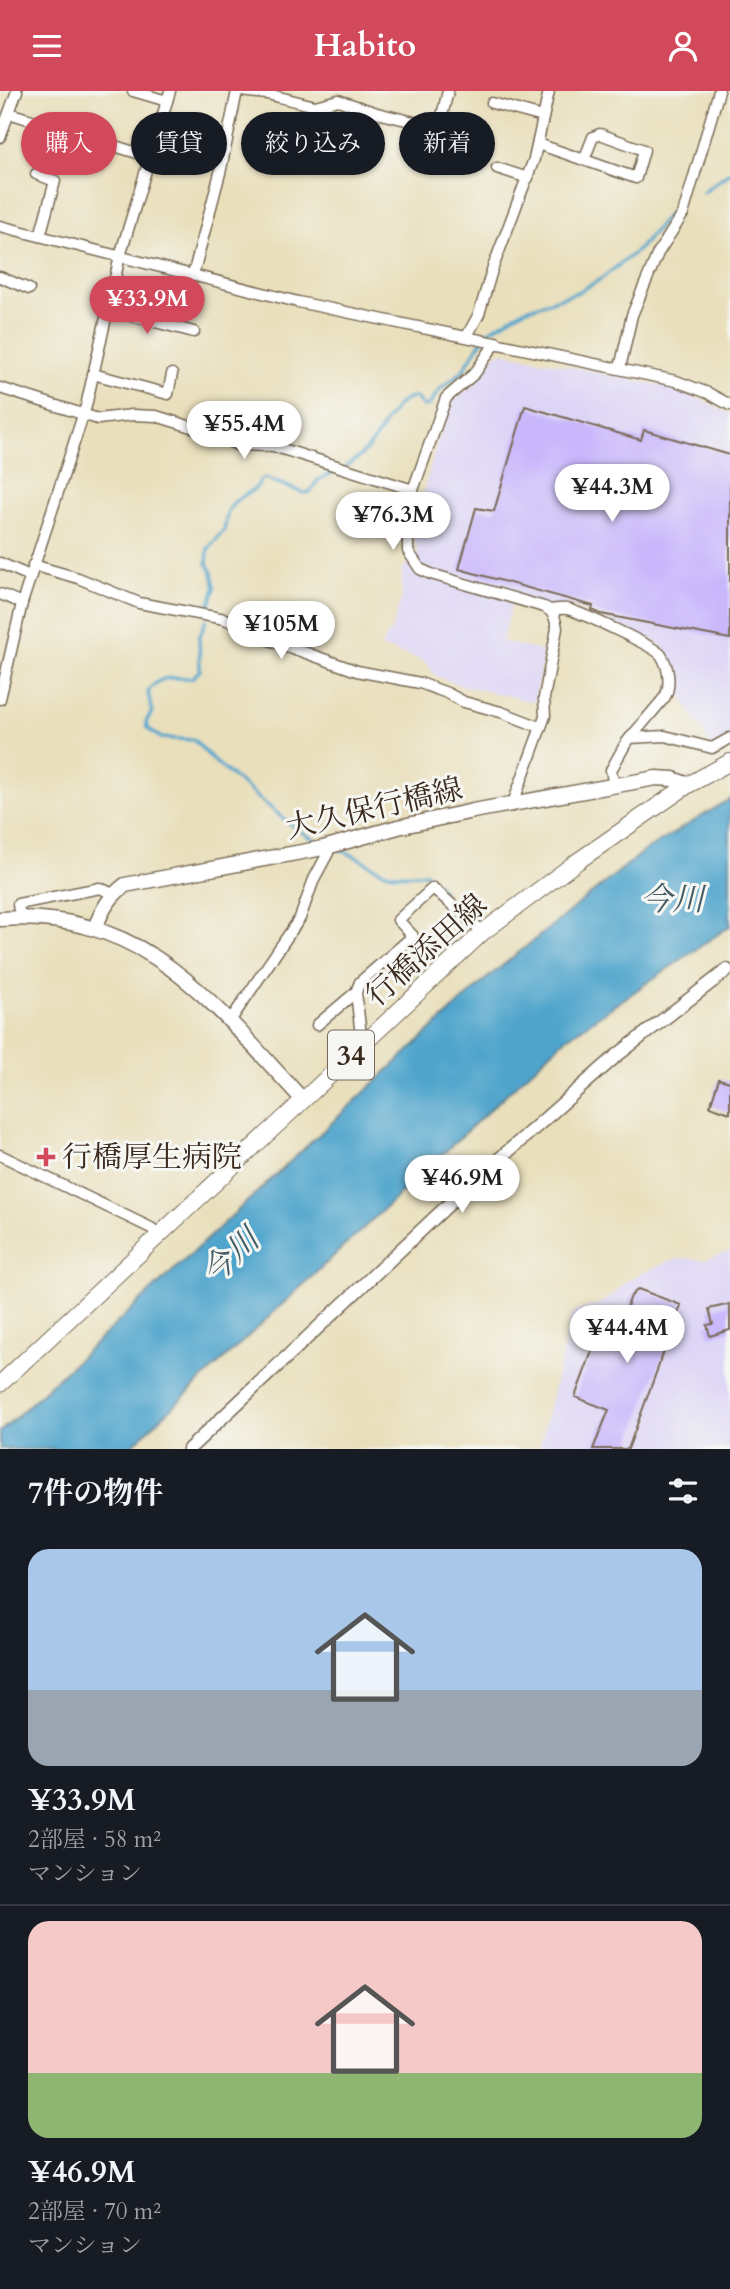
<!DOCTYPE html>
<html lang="ja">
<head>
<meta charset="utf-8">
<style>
	body { margin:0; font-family:Cardo,"Noto Serif JP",serif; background:#242831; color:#f1f3f6; height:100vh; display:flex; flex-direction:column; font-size:26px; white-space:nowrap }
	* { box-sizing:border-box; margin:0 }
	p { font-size:23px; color:#9ea1a6 }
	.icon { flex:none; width:38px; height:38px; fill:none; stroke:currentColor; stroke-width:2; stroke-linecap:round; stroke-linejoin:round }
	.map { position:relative; height:1358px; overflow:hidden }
	.panel { display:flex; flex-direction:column; background:#171b24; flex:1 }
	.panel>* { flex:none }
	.top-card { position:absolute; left:21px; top:21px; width:690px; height:63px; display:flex; gap:14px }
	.price { position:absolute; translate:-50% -60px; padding:0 16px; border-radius:24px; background:#fff; color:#222; font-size:23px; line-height:46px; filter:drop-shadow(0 2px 4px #0008) }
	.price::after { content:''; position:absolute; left:50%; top:42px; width:21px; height:16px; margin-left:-10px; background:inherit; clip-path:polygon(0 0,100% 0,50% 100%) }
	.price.on { background:#d1495b; color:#fff }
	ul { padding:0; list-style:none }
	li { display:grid; align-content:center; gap:14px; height:371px; padding:0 28px }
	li+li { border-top:2px solid #363941 }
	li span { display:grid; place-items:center; height:217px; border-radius:21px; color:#555 }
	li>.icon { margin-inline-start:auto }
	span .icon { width:126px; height:126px; fill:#fffc; stroke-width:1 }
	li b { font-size:30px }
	h2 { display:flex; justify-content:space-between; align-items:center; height:84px; padding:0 28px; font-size:30px }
	.tag { padding:0 24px; border-radius:32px; background:#171b24; box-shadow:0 2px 5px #0004; font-size:24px; line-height:63px }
	.tag.on { background:#d1495b; color:#fff }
	header { display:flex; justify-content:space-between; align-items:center; height:91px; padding:0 28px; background:#d1495b; color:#fff; font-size:32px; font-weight:700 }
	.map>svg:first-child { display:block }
</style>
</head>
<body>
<header><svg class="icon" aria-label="menu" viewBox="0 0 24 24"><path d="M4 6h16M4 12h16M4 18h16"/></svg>Habito<svg class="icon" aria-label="person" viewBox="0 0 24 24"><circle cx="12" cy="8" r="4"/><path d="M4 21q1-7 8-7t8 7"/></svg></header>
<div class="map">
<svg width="730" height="1358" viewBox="0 0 730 1358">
	<rect width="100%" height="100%" fill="#f6f6f2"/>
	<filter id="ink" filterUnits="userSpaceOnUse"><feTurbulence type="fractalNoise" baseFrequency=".0143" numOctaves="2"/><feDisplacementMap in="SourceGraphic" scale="14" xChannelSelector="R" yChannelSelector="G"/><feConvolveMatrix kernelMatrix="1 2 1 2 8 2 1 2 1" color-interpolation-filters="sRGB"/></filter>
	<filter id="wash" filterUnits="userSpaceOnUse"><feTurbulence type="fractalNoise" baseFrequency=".00686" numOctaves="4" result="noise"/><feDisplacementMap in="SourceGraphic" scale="28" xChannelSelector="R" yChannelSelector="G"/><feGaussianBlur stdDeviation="1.57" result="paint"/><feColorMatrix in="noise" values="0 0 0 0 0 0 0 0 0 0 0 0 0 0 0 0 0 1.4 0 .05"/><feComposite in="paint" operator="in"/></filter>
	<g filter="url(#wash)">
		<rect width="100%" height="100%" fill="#e9dfbb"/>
		<!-- built -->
		<g fill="#ddd5f6">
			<polygon points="502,261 662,295 700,308 730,323 730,655 716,663 678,599 668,567 662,556 652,549 570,514 543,521 512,512 502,550 544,561 534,611 456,593 435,584 427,573 419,568 381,556 393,535 402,505 402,479 418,461 414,448 422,406 445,323 452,310 476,292 496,263"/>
			<polygon points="730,1160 730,1358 539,1358 571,1226 577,1220 598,1213 613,1204 628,1189 669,1170 683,1167 703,1169"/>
		</g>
		<!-- water -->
		<polygon fill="#50a4cc" stroke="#466775" stroke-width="2" points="730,708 730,835 564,949 128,1358 0,1358 0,1341 486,888 643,761"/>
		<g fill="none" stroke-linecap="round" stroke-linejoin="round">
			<!-- stream -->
			<g stroke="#50a4cc" stroke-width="3.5">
				<polyline points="703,101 730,81"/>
				<path d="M346 375C356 370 364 362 371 354 383 339 394 307 415 306L423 315 429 314 441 297 462 281 487 241 524 219 578 201 601 188 639 158 670 122"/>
				<polyline points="208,520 215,497 212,481 207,472 208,458 224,439 228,420 234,411 256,397 261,389 265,387 304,402 310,401 318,389 339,379"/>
				<path d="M206 529 199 547 200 579 192 587C173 588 160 582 148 601L152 621 146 631 147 637 161 647 194 649 214 670 296 738 317 750"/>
				<path d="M338 758C355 763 369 775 385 781 399 785 412 784 426 782L443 799"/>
			</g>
		</g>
		<g id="blocks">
			<!-- building -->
			<g fill="#c9b7fc">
				<polygon points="525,315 641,349 644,339 730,364 730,548 601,523 592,519 593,515 459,478 476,417 494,420"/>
				<polygon points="719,988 730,991 730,1022 710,1015"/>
				<polygon points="638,1198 681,1214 628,1358 593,1358 609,1319 575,1306 607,1220 623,1226 631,1205"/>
				<polygon points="730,1213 730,1239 710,1245 707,1234 713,1233 709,1218"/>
			</g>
		</g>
	</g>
	<g filter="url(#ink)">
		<use href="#blocks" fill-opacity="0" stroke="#786955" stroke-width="2"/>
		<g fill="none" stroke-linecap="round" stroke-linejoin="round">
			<defs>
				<g id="minor">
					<polyline points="133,0 167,10"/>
					<polyline points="240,0 267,3 315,15 338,9 377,22 439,37 448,0"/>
					<polyline points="492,12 543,26"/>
					<polyline points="9,22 150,66"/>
					<polyline points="0,46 17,0"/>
					<polyline points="538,53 636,87 644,59 600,43 593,46 584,69"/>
					<polyline points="497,77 528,87"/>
					<polyline points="36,83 55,90 40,145"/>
					<polyline points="0,135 298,211 676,290 708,302 730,314"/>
					<polyline points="193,184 221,78 237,0"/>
					<polyline points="0,186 29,198"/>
					<polyline points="108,219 194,241"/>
					<polyline points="467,245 479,223 492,179 534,68 549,0"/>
					<path d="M496 251 475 282 446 307 413 399 408 435V460L420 478 431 483 544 516C554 520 555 527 557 537L544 607 545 625 512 715"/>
					<polyline points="620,277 632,224 658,162 683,123 719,0"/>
					<polyline points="93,283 168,303 172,283"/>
					<polyline points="0,297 98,328 132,324 156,325 211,342 237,354 273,355 413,399"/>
					<polyline points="0,472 30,485"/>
					<polyline points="33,474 78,487 139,512 225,528 264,547 357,580 420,592 447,602 464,611 501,621 540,636"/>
					<polyline points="0,503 22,512"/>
					<path d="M551 519C557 518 562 517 567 518 582 522 654 555 661 564 669 576 671 594 665 606L626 652 611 679 614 695"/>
					<polyline points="0,608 22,512 86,315 120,165 170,0"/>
					<polyline points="630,647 665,645 712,657 730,647"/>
					<polyline points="20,827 18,813 100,797 113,803"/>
					<polyline points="230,930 300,827 314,788 328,762 323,757"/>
					<polyline points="317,934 356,901"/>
					<polyline points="362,954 356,901 360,891 413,845 398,829 433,797 483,841"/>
					<polyline points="0,1064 151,1137 159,1143"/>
				</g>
				<polyline id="tertiary" points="189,1358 463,1100 615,966 727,879"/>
				<g id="secondary">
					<path d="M0 828C147 818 213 913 303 1009"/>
					<path d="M95 837C102 819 109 806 125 794L323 757 398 736 473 720 656 687 673 688 688 694"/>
				</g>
				<polyline id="primary" points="0,1293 483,841 578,770 688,694 730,671"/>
			</defs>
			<!-- minor casing -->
			<use href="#minor" stroke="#786955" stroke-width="13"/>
			<!-- tertiary casing -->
			<use href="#tertiary" stroke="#786955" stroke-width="15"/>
			<!-- secondary casing -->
			<use href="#secondary" stroke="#786955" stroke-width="17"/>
			<!-- primary casing -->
			<use href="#primary" stroke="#786955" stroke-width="18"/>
			<!-- minor -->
			<use href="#minor" stroke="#fff" stroke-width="10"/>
			<!-- tertiary -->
			<use href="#tertiary" stroke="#fff" stroke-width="12"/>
			<!-- secondary -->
			<use href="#secondary" stroke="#fff" stroke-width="14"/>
			<!-- primary -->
			<use href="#primary" stroke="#fff" stroke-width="16"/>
		</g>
	</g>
	<!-- markers -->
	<path fill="#d1495b" stroke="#f6f6f2" stroke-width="2.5" d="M42.5 1055.5h7v7h7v7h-7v7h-7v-7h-7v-7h7z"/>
	<g text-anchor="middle" stroke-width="6" stroke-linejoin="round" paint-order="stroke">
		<!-- shield labels -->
		<rect fill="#f6f6f2" stroke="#73675e" stroke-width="2" x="328" y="939.5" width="46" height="49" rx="5"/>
		<g font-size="28" font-weight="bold" fill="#3b2a1e">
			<text x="351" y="974">34</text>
		</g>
		<!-- street labels -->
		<g font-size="30" fill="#3b2a1e" stroke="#f6f6f2">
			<text transform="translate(374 717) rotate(-13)" y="10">大久保行橋線</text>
			<text transform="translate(426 859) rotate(-42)" y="10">行橋添田線</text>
		</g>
		<!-- poi labels -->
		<g font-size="30" fill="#3b2a1e" stroke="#f6f6f2" text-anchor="start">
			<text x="62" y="1076">行橋厚生病院</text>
		</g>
		<!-- water labels -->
		<g font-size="32" font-style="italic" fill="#435b64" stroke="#f6f6f2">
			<text x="672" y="819">今川</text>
			<text transform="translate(230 1165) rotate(-43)" y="11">今川</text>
		</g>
	</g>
</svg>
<b class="price on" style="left:147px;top:245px">¥33.9M</b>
<b class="price" style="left:244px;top:370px">¥55.4M</b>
<b class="price" style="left:612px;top:433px">¥44.3M</b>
<b class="price" style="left:393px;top:461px">¥76.3M</b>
<b class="price" style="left:281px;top:570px">¥105M</b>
<b class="price" style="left:462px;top:1124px">¥46.9M</b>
<b class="price" style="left:627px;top:1274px">¥44.4M</b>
<div class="top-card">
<a class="tag on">購入</a>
<a class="tag">賃貸</a>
<a class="tag">絞り込み</a>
<a class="tag">新着</a>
</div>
</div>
<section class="panel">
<h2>7件の物件<svg class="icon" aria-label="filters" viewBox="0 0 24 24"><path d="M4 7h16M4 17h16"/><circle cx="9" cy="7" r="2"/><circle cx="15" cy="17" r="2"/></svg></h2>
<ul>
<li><span style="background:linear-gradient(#a9c7e8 65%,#9aa5b1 0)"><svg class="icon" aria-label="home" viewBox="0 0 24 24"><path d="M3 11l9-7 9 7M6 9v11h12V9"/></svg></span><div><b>¥33.9M</b><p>2部屋 · 58 m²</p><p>マンション</p></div></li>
<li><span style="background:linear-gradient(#f6c9c9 70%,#8fb573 0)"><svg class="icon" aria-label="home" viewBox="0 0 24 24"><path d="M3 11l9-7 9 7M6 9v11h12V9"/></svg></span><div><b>¥46.9M</b><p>2部屋 · 70 m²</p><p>マンション</p></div></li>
</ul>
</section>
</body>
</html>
